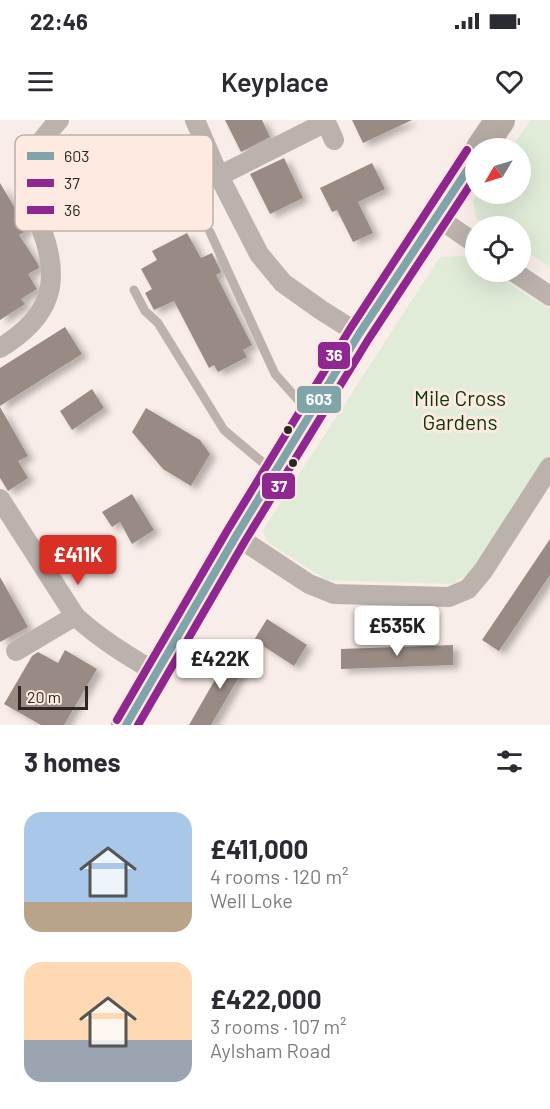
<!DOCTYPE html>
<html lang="en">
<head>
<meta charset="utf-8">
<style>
	body { margin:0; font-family:Barlow,sans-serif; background:#f2f2f3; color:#2b2b33; height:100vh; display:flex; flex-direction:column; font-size:22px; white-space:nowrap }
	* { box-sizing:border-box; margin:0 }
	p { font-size:20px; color:#7c7c81 }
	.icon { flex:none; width:33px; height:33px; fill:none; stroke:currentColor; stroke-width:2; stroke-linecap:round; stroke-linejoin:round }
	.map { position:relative; height:605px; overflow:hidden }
	.panel { display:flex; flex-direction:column; background:#fff; flex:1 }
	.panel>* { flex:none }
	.needle { width:39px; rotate:232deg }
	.tools { position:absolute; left:465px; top:18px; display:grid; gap:12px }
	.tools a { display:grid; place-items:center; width:66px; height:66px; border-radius:50%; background:#fff; box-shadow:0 6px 24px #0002; font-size:30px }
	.scale { position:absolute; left:18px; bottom:15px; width:70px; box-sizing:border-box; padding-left:6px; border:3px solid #2d2622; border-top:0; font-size:16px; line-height:21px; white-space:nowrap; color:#2d2622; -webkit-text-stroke:4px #ffeae1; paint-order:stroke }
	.price { position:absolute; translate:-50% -51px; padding:0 14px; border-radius:6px; background:#fff; color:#222; font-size:20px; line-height:39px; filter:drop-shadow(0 2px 3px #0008) }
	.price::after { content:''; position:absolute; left:50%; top:36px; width:18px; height:14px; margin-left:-9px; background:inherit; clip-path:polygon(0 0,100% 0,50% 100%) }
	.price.on { background:#d93025; color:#fff }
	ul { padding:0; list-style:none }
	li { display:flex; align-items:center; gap:18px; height:150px; padding:0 24px }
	li span { display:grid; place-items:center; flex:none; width:168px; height:120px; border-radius:18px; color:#555 }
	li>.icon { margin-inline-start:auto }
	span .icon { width:72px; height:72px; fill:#fffc; stroke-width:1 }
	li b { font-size:26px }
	h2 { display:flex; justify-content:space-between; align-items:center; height:72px; padding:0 24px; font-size:26px }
	.status { display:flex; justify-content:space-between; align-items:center; height:42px; padding:0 30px; background:#fff; direction:ltr }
	.status svg { height:16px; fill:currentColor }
	header { display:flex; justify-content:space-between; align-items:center; height:78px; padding:0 24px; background:#fff; font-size:27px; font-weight:600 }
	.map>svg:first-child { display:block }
</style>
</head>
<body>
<div class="status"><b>22:46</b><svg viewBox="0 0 49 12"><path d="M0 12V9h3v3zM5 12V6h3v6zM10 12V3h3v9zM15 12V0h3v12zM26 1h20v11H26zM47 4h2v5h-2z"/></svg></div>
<header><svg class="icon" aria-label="menu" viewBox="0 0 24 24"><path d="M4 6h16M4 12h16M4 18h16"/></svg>Keyplace<svg class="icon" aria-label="heart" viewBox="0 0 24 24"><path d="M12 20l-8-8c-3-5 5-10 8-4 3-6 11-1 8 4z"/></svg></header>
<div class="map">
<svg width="550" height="605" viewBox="0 0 550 605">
	<defs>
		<filter id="shadow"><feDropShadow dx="6" dy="4" stdDeviation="3" flood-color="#0004"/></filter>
	</defs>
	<rect width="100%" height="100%" fill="#f8ede8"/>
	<!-- green -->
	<g fill="#e0ebd8">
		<polygon points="531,0 550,0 550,147 521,128 520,106 489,106 476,98 473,81 478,74 520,74 520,28 511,28"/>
		<polygon points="465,136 475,142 476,152 490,152 550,189 550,335 475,449 453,464 327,460 267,422 263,410 440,137"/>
	</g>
	<!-- building -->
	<g fill="#998b84" filter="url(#shadow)">
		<polygon points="225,0 262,0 270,17 241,32"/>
		<polygon points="352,0 412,0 363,23"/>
		<polygon points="284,38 303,78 270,94 250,54"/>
		<polygon points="372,43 385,69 358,82 373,113 353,122 337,90 332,92 320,68"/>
		<polygon points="0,63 28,110 19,115 38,144 39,148 28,154 37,169 21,179 25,184 0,200"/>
		<polygon points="187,113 201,138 212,133 221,152 216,155 252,225 243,230 247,237 218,252 214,245 209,248 174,181 154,190 145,173 152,169 141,149 157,140 152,131"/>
		<polygon points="65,207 82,234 0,286 0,248"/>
		<polygon points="92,269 104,288 72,310 60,291"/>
		<polygon points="0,287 28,336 18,341 28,358 8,371 0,358"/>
		<polygon points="146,288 200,320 210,334 191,366 163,349 132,312"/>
		<polygon points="132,374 154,410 132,424 120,402 112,407 102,392"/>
		<polygon points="550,419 550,455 499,531 482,520"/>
		<polygon points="0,457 28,507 0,522"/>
		<polygon points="267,499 307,525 294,546 254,520"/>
		<polygon points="453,525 453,545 341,549 341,529"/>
		<polygon points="65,530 97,549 64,605 41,605 4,584 32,536 38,532 58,543"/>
		<polygon points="232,530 249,540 211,605 189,605"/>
	</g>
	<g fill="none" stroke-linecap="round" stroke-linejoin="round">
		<!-- service -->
		<g stroke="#bbb2ac" stroke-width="9">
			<polyline points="210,112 275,254 307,290"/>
			<polyline points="134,170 145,191 158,203 224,310 273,351"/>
		</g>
		<!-- minor -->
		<g stroke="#bbb2ac" stroke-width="20">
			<polyline points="195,0 219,56 259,134 283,163 321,190 359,214"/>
			<polyline points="219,56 326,2 334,20"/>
			<polyline points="437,97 476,124"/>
			<polyline points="514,152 550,176"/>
			<path d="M0 228C51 197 62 162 41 108 35 91 25 68 28 50 30 33 48 12 59 0"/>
			<path d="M0 379 75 496C100 519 128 536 157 553"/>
			<polyline points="236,416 309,464 334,474 449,477 468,469 483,451 550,347"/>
			<polyline points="16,531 75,496"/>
		</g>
		<!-- primary -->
		<g stroke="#b4aba3" stroke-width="30">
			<polyline points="481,28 500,0"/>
			<polyline points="126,605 236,416 359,214 476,36"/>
		</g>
		<defs>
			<polyline id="bus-1" points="126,605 236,416 359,214 476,37"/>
			<polyline id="bus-2" points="138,605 245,421 368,220 476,56"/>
			<polyline id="bus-3" points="117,600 227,411 350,209 467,30"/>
		</defs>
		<!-- bus-1 casing -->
		<use href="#bus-1" stroke="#ffeae1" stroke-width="12"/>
		<!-- bus-2 casing -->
		<use href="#bus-2" stroke="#ffeae1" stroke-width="12"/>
		<!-- bus-3 casing -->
		<use href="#bus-3" stroke="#ffeae1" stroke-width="12"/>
		<!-- bus-1 -->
		<use href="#bus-1" stroke="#7fa5ab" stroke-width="8"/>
		<!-- bus-2 -->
		<use href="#bus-2" stroke="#90268f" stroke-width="8"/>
		<!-- bus-3 -->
		<use href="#bus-3" stroke="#90268f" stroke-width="8"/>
	</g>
	<!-- markers -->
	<g fill="#2d2622" stroke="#ffeae1" stroke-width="2">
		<circle cx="288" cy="310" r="5"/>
		<circle cx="293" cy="343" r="5"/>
	</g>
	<g text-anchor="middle" stroke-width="6" stroke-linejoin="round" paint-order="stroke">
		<!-- park labels -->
		<g font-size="21" fill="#083607" stroke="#ffeae1">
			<text x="460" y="286">Mile Cross<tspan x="460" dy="24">Gardens</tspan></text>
		</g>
	</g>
	<!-- legend -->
	<rect x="15" y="15" width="198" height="96" rx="9" fill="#ffeae1" stroke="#c0afa8" stroke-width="1.5"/>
	<rect x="27" y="32" width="27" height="8" fill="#7fa5ab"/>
	<rect x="27" y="59" width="27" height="8" fill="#90268f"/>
	<rect x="27" y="86" width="27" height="8" fill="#90268f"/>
	<g font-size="16" fill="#2d2622">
		<text x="64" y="42">603</text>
		<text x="64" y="69">37</text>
		<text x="64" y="96">36</text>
	</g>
	<g stroke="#ffeae1" stroke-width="2">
		<rect x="317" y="221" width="34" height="29" rx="6" fill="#90268f"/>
		<rect x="296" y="265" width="46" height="29" rx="6" fill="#7fa5ab"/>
		<rect x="261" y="352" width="35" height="28" rx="6" fill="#90268f"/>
	</g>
	<g font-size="16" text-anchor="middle" font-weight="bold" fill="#fff">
		<text x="334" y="241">36</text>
		<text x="319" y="285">603</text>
		<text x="279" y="372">37</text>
	</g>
</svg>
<div class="tools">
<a><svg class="needle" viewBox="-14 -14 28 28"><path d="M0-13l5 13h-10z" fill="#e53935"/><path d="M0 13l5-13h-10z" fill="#7c7c81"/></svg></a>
<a><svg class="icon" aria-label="locate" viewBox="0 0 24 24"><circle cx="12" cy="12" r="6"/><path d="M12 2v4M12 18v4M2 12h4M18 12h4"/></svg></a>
</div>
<div class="scale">20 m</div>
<b class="price on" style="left:78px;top:466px">£411K</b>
<b class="price" style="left:397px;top:537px">£535K</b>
<b class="price" style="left:220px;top:570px">£422K</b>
</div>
<section class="panel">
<h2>3 homes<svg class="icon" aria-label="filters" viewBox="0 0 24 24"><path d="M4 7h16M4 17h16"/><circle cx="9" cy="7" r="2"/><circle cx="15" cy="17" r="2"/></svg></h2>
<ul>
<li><span style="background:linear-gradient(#a9c7e8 75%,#b9a48a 0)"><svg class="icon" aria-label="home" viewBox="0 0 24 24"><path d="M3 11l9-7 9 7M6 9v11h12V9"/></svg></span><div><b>£411,000</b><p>4 rooms · 120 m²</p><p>Well Loke</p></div></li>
<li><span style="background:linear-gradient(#ffd9b3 65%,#9aa5b1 0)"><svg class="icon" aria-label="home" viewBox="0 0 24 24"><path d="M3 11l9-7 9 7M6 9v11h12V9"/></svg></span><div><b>£422,000</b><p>3 rooms · 107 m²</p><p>Aylsham Road</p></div></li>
</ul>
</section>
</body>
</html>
